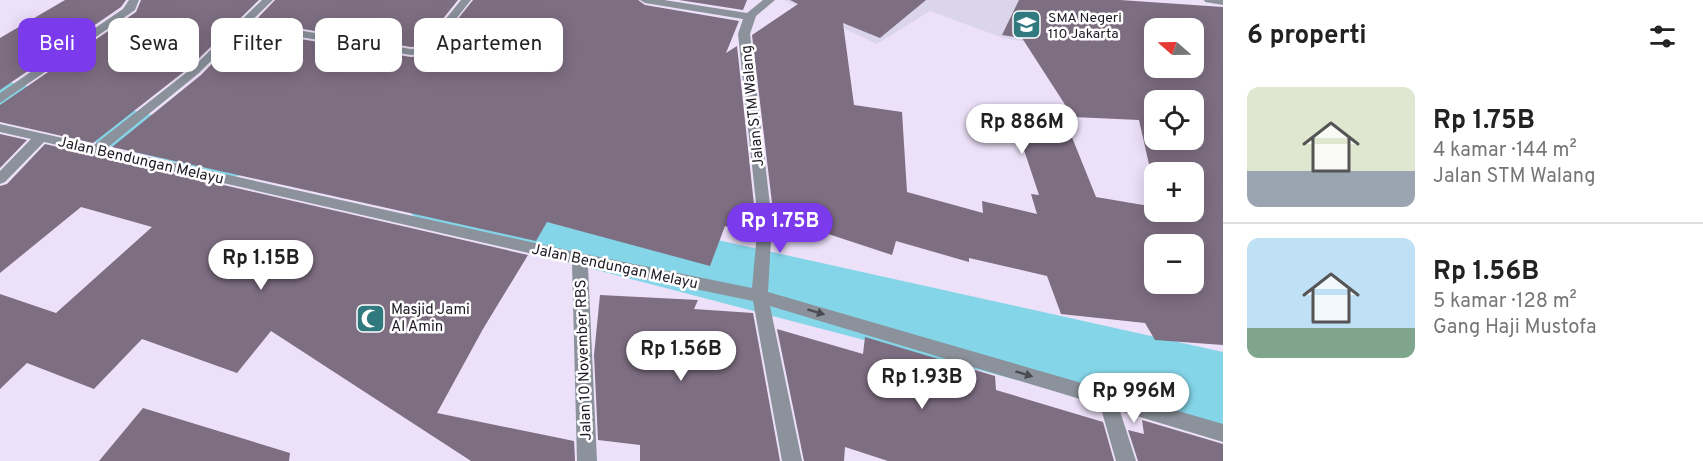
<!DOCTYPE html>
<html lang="id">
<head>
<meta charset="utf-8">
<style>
	body { margin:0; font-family:Overpass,sans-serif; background:#f2f2f2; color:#222; height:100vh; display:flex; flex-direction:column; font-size:22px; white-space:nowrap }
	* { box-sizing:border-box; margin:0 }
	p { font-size:20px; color:#767676 }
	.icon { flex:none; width:33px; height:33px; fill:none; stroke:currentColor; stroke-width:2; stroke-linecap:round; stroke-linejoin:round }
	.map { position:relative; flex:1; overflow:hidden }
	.details { display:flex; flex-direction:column; background:#fff; width:480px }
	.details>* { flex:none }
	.hud { position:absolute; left:18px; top:18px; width:570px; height:54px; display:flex; gap:12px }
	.needle { width:39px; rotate:290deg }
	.buttons { position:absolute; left:1144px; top:18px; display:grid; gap:12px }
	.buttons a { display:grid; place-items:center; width:60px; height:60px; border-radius:12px; background:#fff; box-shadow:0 3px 15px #0003; font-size:30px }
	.price { position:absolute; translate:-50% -51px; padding:0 14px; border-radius:21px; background:#fff; color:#222; font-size:20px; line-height:39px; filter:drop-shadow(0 2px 3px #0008) }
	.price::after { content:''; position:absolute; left:50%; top:36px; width:18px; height:14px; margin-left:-9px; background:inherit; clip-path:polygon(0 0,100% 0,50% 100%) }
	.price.on { background:#7c3aed; color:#fff }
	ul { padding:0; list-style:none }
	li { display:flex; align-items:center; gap:18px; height:150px; padding:0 24px }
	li+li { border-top:2px solid #e0e0e0 }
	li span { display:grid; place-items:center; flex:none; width:168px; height:120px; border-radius:12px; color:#555 }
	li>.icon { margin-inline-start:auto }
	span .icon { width:72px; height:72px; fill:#fffc; stroke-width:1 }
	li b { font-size:26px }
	h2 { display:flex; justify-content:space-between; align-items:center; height:72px; padding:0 24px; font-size:26px }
	.pill { padding:0 21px; border-radius:12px; background:#fff; box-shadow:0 3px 15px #0003; font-size:21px; line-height:54px }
	.pill.on { background:#7c3aed; color:#fff }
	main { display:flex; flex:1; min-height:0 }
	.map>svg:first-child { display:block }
</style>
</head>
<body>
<main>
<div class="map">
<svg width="1223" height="461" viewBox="0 0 1223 461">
	<rect width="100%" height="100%" fill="#ede1f9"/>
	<!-- education -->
	<polygon fill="#dad5eb" points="784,0 1068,0 1114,56 1003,38 930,11 877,44"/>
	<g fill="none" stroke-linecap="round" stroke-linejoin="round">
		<!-- river -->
		<g fill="#85d5e8" fill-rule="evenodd">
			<polygon points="0,80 257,139 267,155 257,171 233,177 0,118"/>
			<polygon points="443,179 1223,352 1223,434 417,223 407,205 417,187"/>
		</g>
	</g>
	<!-- building -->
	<g fill="#7e6e82" fill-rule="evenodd">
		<polygon points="65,0 126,0 121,7 0,90 0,38"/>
		<polygon points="141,0 259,0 190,67 93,143 0,122 0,105 136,12"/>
		<polygon points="275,0 458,0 421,46 411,47 255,21"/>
		<polygon points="473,0 638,0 645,5 739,21 726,53 737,46 755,214 754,234 725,226 710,266 547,222 536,241 112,147 201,75 245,30 411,57 429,55"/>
		<polygon points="679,0 747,0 743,10"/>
		<path d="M790 0H926L880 38 843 23 854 105 902 112 907 192 983 213 982 201 1037 214 1031 194 1039 195 1009 105 1061 110 1096 197 1155 207V212H1194V172H1155V191L1139 120 1073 117 1022 38 1002 35 1019 0H1120L1223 7V345L1155 340 1145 323 1061 314 1047 276 969 258V262L896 241 892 255 807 227 774 220 752 35 798 4ZM1155 28H1194V68H1155ZM1155 100H1194V140H1155ZM1155 244H1194V284H1155Z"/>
		<polygon points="0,134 27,140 0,168"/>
		<polygon points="45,144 528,255 483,329 437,413 574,441 575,461 471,461 271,331 237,373 142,339 94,389 27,363 0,389 0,294 56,313 152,227 81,207 0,273 0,186 7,184"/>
		<polygon points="600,295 698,300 694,309 753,313 780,461 640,461 640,445 598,440 594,355"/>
		<polygon points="777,329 863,354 865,337 995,376 996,390 1103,422 1114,461 888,461 845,447 844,461 804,461"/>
		<polygon points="143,408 290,453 289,461 99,461"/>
		<polygon points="1142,420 1223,444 1223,461 1138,461 1128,430 1144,434"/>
	</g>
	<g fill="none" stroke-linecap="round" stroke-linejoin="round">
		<!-- minor -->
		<g fill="#8b929b" fill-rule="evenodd">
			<polygon points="129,0 139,0 135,10 0,103 0,93 123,9"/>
			<polygon points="262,0 273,0 250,22 411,49 422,48 461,0 471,0 429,53 411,55 244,28 199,73 107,148 580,253 752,288 758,222 738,34 743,19 645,3 640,0 664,0 747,13 763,0 775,0 756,16 750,34 772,222 768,292 1223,424 1223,442 1120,411 1136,461 1116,461 1100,405 770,306 802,461 782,461 753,301 588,267 597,461 577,461 572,263 44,142 5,182 0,184 0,171 31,139 0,132 0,124 94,145 191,69"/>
			<polygon points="1204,0 1223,0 1223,5 1205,2"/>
		</g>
	</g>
	<!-- one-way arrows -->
	<defs><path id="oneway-solid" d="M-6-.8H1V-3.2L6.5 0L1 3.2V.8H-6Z" transform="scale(1.5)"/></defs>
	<g fill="#4a4a53">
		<use href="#oneway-solid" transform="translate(816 312) rotate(17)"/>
		<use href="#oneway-solid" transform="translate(1024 374) rotate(17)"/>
	</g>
	<!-- icons -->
	<defs>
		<symbol id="school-square" viewBox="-11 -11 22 22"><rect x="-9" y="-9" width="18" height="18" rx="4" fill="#30797f" stroke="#fff"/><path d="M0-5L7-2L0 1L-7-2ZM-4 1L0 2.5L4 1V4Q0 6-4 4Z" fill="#fff"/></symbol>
		<symbol id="mosque-square" viewBox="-11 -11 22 22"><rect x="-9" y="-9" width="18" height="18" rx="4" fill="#30797f" stroke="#fff"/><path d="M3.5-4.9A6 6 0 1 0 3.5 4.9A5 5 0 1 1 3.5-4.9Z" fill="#fff"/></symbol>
	</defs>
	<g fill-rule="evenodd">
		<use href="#school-square" x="1010" y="8" width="33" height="33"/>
		<use href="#mosque-square" x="354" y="302" width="33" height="33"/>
	</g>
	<g text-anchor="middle" stroke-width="5" stroke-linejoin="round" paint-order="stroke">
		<!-- far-poi labels -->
		<g font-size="14" fill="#1f1a23" stroke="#fff" text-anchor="start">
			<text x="1048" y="22">SMA Negeri<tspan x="1048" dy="16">110 Jakarta</tspan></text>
		</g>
		<!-- street labels -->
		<g font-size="15" fill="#1f1a23" stroke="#fff">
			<text transform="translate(752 106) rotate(-96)" y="5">Jalan STM Walang</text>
			<text transform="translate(141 160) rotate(13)" y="5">Jalan Bendungan Melayu</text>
			<text transform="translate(615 266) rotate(12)" y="5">Jalan Bendungan Melayu</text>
			<text transform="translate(583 360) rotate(-92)" y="5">Jalan 10 November RBS</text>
		</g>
		<!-- poi labels -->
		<g font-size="15" fill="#1f1a23" stroke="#fff" text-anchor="start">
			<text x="391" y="314">Masjid Jami<tspan x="391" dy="17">Al Amin</tspan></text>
		</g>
	</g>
</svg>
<div class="buttons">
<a><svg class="needle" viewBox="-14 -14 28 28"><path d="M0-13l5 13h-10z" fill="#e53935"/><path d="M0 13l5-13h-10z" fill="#767676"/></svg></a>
<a><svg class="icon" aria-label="locate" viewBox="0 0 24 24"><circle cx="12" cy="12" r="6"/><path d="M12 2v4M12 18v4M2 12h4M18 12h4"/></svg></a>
<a>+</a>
<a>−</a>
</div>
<b class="price" style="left:1022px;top:155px">Rp 886M</b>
<b class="price on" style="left:780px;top:254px">Rp 1.75B</b>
<b class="price" style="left:261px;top:291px">Rp 1.15B</b>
<b class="price" style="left:681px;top:382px">Rp 1.56B</b>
<b class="price" style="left:922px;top:410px">Rp 1.93B</b>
<b class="price" style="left:1134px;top:424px">Rp 996M</b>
<div class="hud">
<a class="pill on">Beli</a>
<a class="pill">Sewa</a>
<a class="pill">Filter</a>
<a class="pill">Baru</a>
<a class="pill">Apartemen</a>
</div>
</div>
<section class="details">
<h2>6 properti<svg class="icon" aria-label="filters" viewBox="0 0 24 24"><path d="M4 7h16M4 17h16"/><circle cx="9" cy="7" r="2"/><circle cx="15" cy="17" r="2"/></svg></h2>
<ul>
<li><span style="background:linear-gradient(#dfe7d0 70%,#9aa5b1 0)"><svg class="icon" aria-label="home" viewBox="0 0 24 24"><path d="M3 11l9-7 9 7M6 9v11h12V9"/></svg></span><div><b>Rp 1.75B</b><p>4 kamar · 144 m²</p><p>Jalan STM Walang</p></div></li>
<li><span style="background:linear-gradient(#bfe0f5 75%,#7fa58c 0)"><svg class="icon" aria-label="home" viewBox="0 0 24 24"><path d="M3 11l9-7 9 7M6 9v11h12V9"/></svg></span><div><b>Rp 1.56B</b><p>5 kamar · 128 m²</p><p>Gang Haji Mustofa</p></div></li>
</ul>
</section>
</main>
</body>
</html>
